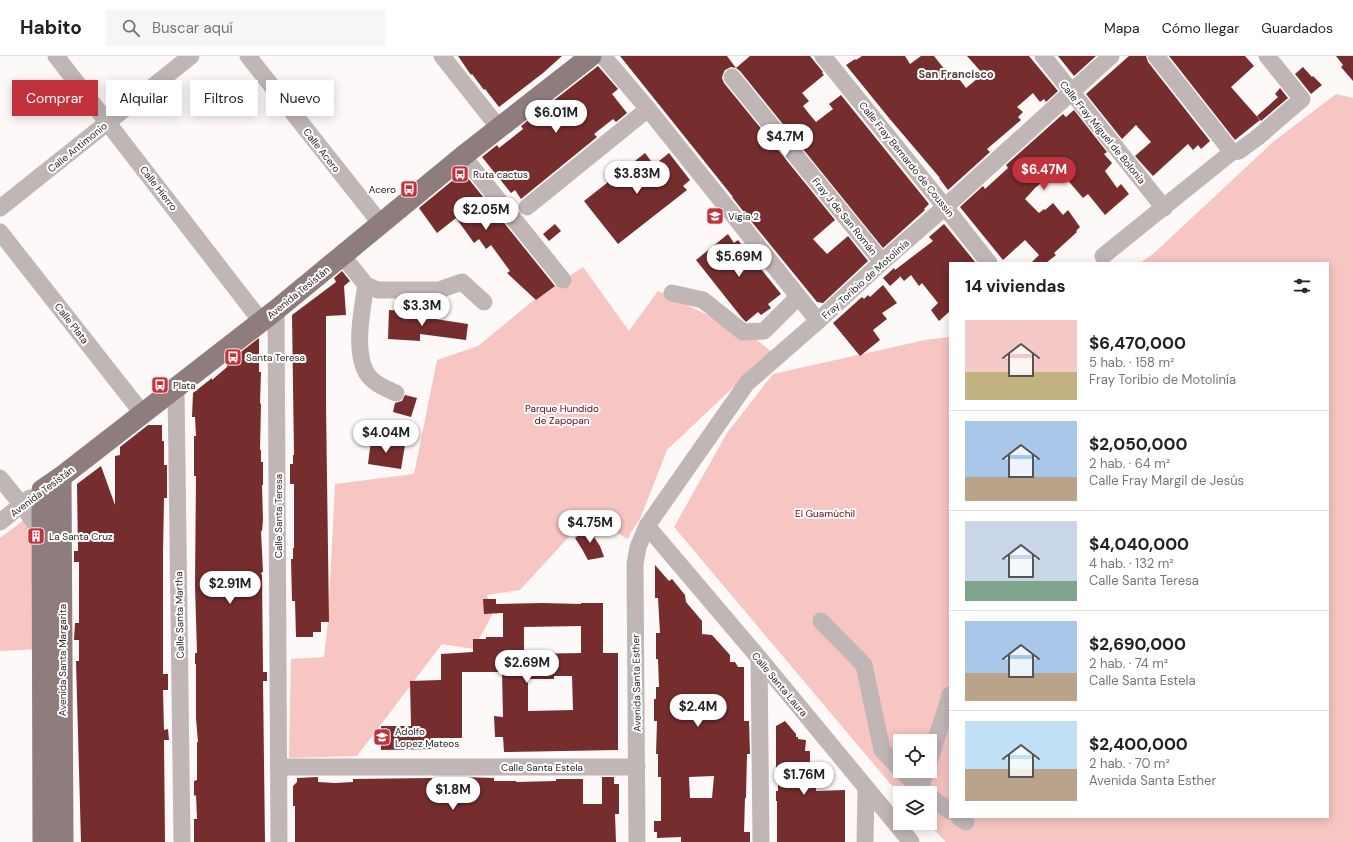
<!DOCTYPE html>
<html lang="es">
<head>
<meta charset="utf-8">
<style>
	body { margin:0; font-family:"DM Sans",sans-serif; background:#f6f6f6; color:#222; height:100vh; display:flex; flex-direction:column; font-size:15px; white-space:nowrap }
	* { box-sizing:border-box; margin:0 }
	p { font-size:13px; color:#767676 }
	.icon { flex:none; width:22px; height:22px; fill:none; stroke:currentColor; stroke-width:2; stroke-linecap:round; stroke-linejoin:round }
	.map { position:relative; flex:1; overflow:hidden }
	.drawer { position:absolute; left:949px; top:206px; width:380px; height:556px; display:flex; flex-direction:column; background:#fff; border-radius:0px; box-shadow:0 2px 10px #0003 }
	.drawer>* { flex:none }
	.hud { position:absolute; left:12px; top:24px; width:380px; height:36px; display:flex; gap:8px }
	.fabs { position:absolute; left:893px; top:678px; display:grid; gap:8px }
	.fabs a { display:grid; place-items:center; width:44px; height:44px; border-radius:0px; background:#fff; box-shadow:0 2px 10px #0003; font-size:20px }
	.price { position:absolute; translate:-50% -34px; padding:0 9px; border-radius:14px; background:#fff; color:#222; font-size:13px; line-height:26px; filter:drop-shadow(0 1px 2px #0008) }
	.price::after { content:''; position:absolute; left:50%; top:24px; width:12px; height:9px; margin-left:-6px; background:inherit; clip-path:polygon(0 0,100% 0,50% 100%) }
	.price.selected { background:#c2323c; color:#fff }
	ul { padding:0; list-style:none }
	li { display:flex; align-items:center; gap:12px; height:100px; padding:0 16px }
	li+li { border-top:1px solid #e0e0e0 }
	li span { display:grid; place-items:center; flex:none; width:112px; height:80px; border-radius:0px; color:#555 }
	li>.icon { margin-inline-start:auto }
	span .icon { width:48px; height:48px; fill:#fffc; stroke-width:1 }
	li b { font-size:17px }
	h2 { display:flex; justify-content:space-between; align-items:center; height:48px; padding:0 16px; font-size:17px }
	.tag { padding:0 14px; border-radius:0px; background:#fff; box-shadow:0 2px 10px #0003; font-size:14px; line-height:36px }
	.tag.selected { background:#c2323c; color:#fff }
	header { display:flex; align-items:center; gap:24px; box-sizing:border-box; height:56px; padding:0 20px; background:#fff; border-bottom:1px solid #e0e0e0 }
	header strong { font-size:19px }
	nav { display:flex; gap:22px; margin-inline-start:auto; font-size:14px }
	.search { width:280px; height:36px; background:#f6f6f6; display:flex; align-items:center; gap:10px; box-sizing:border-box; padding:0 14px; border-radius:0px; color:#767676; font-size:15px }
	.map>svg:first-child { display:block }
</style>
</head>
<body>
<header>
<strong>Habito</strong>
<div class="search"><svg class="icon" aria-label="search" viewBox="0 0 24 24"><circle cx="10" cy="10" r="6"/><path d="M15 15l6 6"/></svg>Buscar aquí</div>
<nav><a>Mapa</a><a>Cómo llegar</a><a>Guardados</a></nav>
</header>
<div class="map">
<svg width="1353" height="786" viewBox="0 0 1353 786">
	<rect width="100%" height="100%" fill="#fdf9f8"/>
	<!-- green -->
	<g fill="#f7c5c2" fill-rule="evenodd">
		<path d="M1336 38 1353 42V786H946L927 767H930V737H900V739L893 731 674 471 727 377 773 318 925 284 950 281V761H1328V207H1140L1153 198 1273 86ZM900 685H930V715H900Z"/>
		<polygon points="583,211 629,275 658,235 753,281 773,297 741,324 667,394 640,463 631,476 628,483 588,460 520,534 487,539 492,559 474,593 442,588 357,700 289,702 291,603 324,601 328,566 335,428 414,418 437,304 478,290 534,244"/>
		<polygon points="28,461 41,484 41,593 0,595 0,482"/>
	</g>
	<!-- building -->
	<g fill="#762d2e" fill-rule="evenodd">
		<polygon points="458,0 562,0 543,17 499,51 485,33 484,34 472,18 471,19"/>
		<polygon points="620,0 727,0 736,12 750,0 810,0 823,16 822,17 824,19 802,37 809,45 803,50 810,59 816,66 833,53 829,48 841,39 929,148 924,153 925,154 883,192 740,15 736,12 731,11 725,14 723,18 722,22 724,27 835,164 813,183 827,198 848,180 868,205 823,247 817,246 751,165 732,141 733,141"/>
		<polygon points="862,0 905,0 910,8 921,0 934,0 949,19 954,16 966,32 983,18 967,0 1029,0 1058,35 1046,46 1044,43 1040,46 1033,37 1017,51 1023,56 1018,61 1021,64 987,93 990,96 948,134 939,122 940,122 889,62 846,9 855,3 856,4"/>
		<polygon points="1058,0 1096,0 1074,20"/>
		<polygon points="1129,0 1146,0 1148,6 1210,85 1201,93 1198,89 1193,94 1188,88 1153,120 1135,100 1151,86 1136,69 1122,83 1086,38"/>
		<polygon points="1169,0 1245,0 1254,10 1231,31 1260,64 1235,84"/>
		<polygon points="1336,0 1353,0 1353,25 1341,11 1343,9"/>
		<polygon points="598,10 618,33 612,38 627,57 616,66 613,63 594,78 597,81 521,143 515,134 511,137 482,101 497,89 499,92 523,73 521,70"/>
		<polygon points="1303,11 1312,21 1313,20 1322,29 1311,38 1295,18"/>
		<polygon points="1280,32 1288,42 1261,65 1257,60 1278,41 1275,38"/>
		<polygon points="1074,54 1107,96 1104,98 1112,107 1105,115 1117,132 1121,128 1129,138 1105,159 1088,138 1083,142 1059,114 1057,115 1056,115 1035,132 1025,143 1039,157 1044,153 1045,154 1053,147 1063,159 1068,154 1080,171 1076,175 1077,176 1054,197 1056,199 1046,207 1031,207 1039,199 1025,184 1003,204 960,151 983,130 985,133 1008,112 1006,109 1063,58 1066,61"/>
		<polygon points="645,97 654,109 669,97 690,124 683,130 687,134 618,188 584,145"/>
		<polygon points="463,116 555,230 536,244 507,217 510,215 491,189 486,193 479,183 474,187 456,162 437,177 419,152"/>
		<polygon points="555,168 561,175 549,185 543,178"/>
		<polygon points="944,168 976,207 950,207 950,255 939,265 931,254 938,247 922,227 919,230 911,219 904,225 899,219 900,221 890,230 883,222 894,212 895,214 933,185 929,181"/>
		<polygon points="728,178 734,187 738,184 781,238 768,248 771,252 761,259 758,256 746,266 742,262 696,204"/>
		<polygon points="342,215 350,225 344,230 346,259 326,260 326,349 329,566 321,566 321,576 313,576 313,581 296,581 295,545 292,545 291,503 293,503 293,492 294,492 294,428 290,428 290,408 293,408 293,399 294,399 292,259 336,226 334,222"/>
		<polygon points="883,229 897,247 882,257 887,263 873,274 880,284 860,300 833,267 862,241 864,243 868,239 870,241"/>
		<polygon points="389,254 422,256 422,261 468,268 466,284 420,278 420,285 388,283"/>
		<polygon points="259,282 259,316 261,316 260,347 261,348 260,394 261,394 261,406 263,406 263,429 262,429 263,464 262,475 261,475 263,516 262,516 261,518 262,519 263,616 267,616 267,625 263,625 265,786 194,786 194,763 197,763 196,739 194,740 194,725 197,724 197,686 198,686 196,662 196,608 195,608 195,597 197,597 195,529 196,420 194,420 194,380 196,380 195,361 192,361 193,337 212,322 212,324 227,311 228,306"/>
		<polygon points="405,339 417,342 411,361 393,356 395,347 402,345"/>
		<polygon points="148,369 162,369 162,385 164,385 164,409 167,409 167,442 164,442 163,497 163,618 168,618 168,634 163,634 164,674 168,673 169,684 164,684 165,786 81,786 76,605 79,605 79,584 74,584 75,567 79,567 79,506 74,506 74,495 78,495 77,428 101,410 115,449 115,400 120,399 120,391"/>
		<polygon points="371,384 405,389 401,413 368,408"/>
		<polygon points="591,469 598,478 594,481 600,490 604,501 588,504 582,493 575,482"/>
		<path d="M655 509 669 525 672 523 685 539 686 546 702 565V578L712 579 730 599V606H735L738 611H744V665H749L750 698H747L746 742H745L744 776H750V786H681V781L657 782V776H654V765H661V721H658V698H656L657 665H654V643H656V631H659L658 603H656V577H660L658 542H655ZM714 720 712 742H690L689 721Z"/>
		<path d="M483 543H496V548L542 547 581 548V547H603V597H618V694L504 696 503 681H495L494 660 503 661 502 616H462V682H432V693L381 694V670H411L410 625 441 624V598L473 596V583H486V581H503V557L484 558ZM581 570V597L524 598V571ZM554 620H572L573 654 528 655V623H554Z"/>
		<polygon points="785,665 796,678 796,681 798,681 798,683 806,684 805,695 810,695 810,714 814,714 815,731 816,731 816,735 845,734 845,786 777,786 777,745 776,745 776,735 778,735 778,712 776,712 776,670"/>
		<polygon points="318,721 318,726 335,727 353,726 353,723 432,722 432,727 453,727 453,722 460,722 460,721 494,722 494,725 516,725 516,726 556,725 556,723 583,723 583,748 602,748 602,721 614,721 614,728 619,728 619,758 615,758 616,786 295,786 295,750 293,750 293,730 297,726 297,722"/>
	</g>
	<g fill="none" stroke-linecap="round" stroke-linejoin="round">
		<!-- minor -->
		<g stroke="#c0b6b5" stroke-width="17">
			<polyline points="56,0 261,265"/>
			<polyline points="248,0 381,168"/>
			<polyline points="442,0 499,72"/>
			<polyline points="603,0 648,53 818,265"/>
			<polyline points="823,0 945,151 989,207"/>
			<polyline points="1043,0 1164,152"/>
			<polyline points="1156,0 1232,96"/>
			<polyline points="732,21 882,206"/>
			<polyline points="463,100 563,224"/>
			<polyline points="527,151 648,53"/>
			<polyline points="0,152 191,0"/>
			<polyline points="0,176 143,358"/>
			<polyline points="1103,200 1232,96 1239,95 1258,81 1302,43 1267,0"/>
			<polyline points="341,201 350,209 366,229 378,234 439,234 462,226 484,246"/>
			<path d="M366 229C362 253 354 294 366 316 372 327 385 332 396 337"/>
			<polyline points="672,237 703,244 743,276 764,275 798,241"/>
			<polyline points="276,254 279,786"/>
			<polyline points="176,332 182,786"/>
			<polyline points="0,422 22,449 42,478"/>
			<polyline points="0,466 30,442"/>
			<polyline points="647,470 759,602 911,786"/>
			<polyline points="821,565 864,609 882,694 900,713"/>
			<polyline points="759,602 761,786"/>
			<polyline points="930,703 950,639"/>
			<polyline points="279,711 637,711"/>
			<polyline points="902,715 925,737"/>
			<polyline points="917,737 920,734 926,715"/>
			<polyline points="930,741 950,755"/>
			<polyline points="959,761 966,766"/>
			<polyline points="637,786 635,508 638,491 647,470 747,327 818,265 882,206 945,151 1111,0"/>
			<polyline points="865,786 866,733"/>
		</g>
		<!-- major -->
		<g stroke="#8e7d7c" stroke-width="21">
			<polyline points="61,421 63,786"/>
			<polyline points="43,786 42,434 61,421 276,254 463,100 591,0"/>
		</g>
	</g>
	<!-- icons -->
	<defs>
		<symbol id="bus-square" viewBox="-11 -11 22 22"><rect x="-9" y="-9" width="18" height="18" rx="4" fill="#c2323c" stroke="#fff"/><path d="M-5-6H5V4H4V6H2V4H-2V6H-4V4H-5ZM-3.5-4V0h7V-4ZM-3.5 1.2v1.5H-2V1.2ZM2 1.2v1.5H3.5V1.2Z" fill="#fff"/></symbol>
		<symbol id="school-square" viewBox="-11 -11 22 22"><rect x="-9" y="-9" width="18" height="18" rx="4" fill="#c2323c" stroke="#fff"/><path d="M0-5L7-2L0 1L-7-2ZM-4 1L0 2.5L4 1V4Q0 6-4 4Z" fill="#fff"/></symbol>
		<symbol id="building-square" viewBox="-11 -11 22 22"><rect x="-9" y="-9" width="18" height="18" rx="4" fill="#c2323c" stroke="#fff"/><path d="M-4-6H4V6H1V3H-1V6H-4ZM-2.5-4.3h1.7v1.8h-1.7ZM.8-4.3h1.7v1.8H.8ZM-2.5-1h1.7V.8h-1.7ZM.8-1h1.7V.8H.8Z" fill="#fff"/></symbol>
	</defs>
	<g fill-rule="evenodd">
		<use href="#bus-square" x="450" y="108" width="20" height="20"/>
		<use href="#bus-square" x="399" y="123" width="20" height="20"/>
		<use href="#school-square" x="705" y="150" width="20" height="20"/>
		<use href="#bus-square" x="223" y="291" width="20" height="20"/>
		<use href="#bus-square" x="150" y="319" width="20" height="20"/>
		<use href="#building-square" x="26" y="470" width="20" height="20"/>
		<use href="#school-square" x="372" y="671" width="20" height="20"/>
	</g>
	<g text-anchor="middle" stroke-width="4" stroke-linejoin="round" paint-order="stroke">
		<!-- street labels -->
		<g font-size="10" fill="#2e2626" stroke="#fff">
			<text transform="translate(1103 76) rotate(51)" y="4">Calle Fray Miguel de Bolonia</text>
			<text transform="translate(77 91) rotate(-39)" y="4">Calle Antimonio</text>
			<text transform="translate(322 94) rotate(52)" y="4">Calle Acero</text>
			<text transform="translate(907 103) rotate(51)" y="4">Calle Fray Bernardo de Coussin</text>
			<text transform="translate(159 132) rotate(52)" y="4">Calle Hierro</text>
			<text transform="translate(845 160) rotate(51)" y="4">Fray J de San Román</text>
			<text transform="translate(865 223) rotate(-42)" y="4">Fray Toribio de Motolinía</text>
			<text transform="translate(298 236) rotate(-39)" y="4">Avenida Tesistán</text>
			<text transform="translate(72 267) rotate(52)" y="4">Calle Plata</text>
			<text transform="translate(42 435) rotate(-37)" y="4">Avenida Tesistán</text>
			<text transform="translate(278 460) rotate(-90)" y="4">Calle Santa Teresa</text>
			<text transform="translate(179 559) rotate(-91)" y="4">Calle Santa Martha</text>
			<text transform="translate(62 604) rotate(-90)" y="4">Avenida Santa Margarita</text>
			<text transform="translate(636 627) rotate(-91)" y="4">Avenida Santa Esther</text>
			<text transform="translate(780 628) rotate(50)" y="4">Calle Santa Laura</text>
			<text x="542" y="715">Calle Santa Estela</text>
		</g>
		<!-- poi labels -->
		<g font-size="10" fill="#2e2626" stroke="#fff" text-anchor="start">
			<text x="473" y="122">Ruta cactus</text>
			<text x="396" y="137" text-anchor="end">Acero</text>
			<text x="728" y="164">Vigia 2</text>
			<text x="246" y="305">Santa Teresa</text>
			<text x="173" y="333">Plata</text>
			<text x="49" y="484">La Santa Cruz</text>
			<text x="395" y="679">Adolfo<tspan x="395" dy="12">Lopez Mateos</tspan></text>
		</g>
		<!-- park labels -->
		<g font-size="10" fill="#680011" stroke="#fff">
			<text x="562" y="356">Parque Hundido<tspan x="562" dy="12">de Zapopan</tspan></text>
			<text x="825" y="461">El Guamúchil</text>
		</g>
		<!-- neighbourhood labels -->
		<g font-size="11" font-weight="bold" fill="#513f3e" stroke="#fff">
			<text x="956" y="22">San Francisco</text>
		</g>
	</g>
</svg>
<div class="fabs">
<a><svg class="icon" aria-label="locate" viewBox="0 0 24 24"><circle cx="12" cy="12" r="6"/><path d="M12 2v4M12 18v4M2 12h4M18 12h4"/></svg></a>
<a><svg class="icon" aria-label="layers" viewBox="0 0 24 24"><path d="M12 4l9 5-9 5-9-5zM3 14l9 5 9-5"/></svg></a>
</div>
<b class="price" style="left:556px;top:78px">$6.01M</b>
<b class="price" style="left:785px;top:102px">$4.7M</b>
<b class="price selected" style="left:1044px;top:135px">$6.47M</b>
<b class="price" style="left:637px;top:139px">$3.83M</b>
<b class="price" style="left:486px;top:175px">$2.05M</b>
<b class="price" style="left:739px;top:222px">$5.69M</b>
<b class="price" style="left:422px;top:271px">$3.3M</b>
<b class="price" style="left:386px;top:398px">$4.04M</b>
<b class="price" style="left:590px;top:488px">$4.75M</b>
<b class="price" style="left:230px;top:549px">$2.91M</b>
<b class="price" style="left:527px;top:628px">$2.69M</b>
<b class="price" style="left:698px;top:672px">$2.4M</b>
<b class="price" style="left:804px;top:740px">$1.76M</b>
<b class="price" style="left:453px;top:755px">$1.8M</b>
<div class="hud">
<a class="tag selected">Comprar</a>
<a class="tag">Alquilar</a>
<a class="tag">Filtros</a>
<a class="tag">Nuevo</a>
</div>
<section class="drawer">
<h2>14 viviendas<svg class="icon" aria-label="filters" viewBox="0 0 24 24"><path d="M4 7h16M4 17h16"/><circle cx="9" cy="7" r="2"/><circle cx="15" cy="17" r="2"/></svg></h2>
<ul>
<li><span style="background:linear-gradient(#f6c9c9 65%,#c2b280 0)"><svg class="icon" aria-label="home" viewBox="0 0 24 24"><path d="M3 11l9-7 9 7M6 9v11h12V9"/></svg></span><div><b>$6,470,000</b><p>5 hab. · 158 m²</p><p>Fray Toribio de Motolinía</p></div></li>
<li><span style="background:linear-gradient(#a9c7e8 70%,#b9a48a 0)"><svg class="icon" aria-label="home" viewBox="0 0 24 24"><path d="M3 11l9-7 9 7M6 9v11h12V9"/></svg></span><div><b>$2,050,000</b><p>2 hab. · 64 m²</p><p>Calle Fray Margil de Jesús</p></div></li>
<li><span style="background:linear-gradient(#c9d6e8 75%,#7fa58c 0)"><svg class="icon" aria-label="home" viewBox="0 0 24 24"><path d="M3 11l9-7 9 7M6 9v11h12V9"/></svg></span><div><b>$4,040,000</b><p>4 hab. · 132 m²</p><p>Calle Santa Teresa</p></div></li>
<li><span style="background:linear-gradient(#a9c7e8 65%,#b9a48a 0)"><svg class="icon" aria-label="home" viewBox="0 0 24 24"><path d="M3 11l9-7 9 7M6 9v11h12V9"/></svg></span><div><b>$2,690,000</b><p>2 hab. · 74 m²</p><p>Calle Santa Estela</p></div></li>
<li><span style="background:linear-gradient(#bfe0f5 60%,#b9a48a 0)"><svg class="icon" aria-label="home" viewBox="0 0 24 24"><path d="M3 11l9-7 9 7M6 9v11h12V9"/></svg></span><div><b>$2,400,000</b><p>2 hab. · 70 m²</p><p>Avenida Santa Esther</p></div></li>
</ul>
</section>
</div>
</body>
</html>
